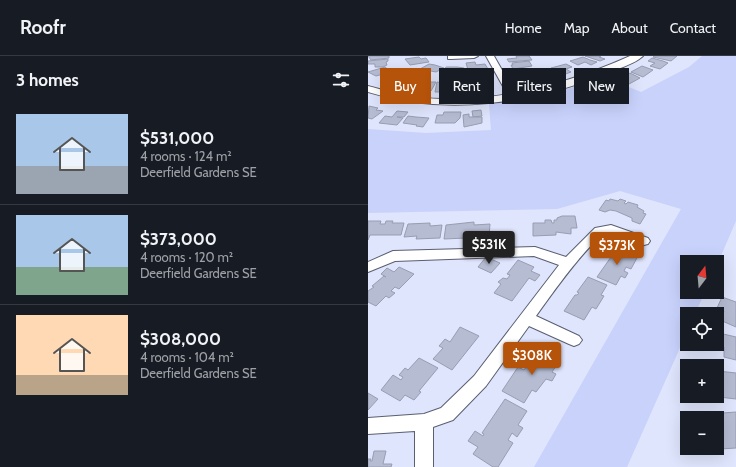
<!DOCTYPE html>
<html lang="en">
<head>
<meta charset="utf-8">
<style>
	body { margin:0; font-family:Cabin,sans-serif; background:#242831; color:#f1f3f6; height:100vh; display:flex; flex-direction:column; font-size:15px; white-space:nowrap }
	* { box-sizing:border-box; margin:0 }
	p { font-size:13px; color:#9ea1a6 }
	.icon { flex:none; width:22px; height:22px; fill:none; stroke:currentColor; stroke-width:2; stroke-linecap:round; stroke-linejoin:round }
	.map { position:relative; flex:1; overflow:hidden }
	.side { display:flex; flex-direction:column; background:#171b24; width:368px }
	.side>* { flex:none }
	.hud { position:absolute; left:12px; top:12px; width:296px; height:36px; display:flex; gap:8px }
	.needle { width:26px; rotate:16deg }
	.buttons { position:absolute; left:312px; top:199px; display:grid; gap:8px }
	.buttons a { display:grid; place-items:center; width:44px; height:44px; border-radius:0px; background:#171b24; box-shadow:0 4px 16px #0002; font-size:20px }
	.price { position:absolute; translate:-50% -34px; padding:0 9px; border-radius:4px; background:#b45309; color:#fff; font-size:13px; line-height:26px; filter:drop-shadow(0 1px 2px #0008) }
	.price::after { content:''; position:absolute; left:50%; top:24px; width:12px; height:9px; margin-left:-6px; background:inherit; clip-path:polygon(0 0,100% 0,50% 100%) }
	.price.current { background:#222; color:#fff }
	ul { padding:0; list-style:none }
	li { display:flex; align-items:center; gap:12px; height:100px; padding:0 16px }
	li+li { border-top:1px solid #363941 }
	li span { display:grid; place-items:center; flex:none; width:112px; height:80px; border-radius:0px; color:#555 }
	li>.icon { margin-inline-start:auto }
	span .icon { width:48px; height:48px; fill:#fffc; stroke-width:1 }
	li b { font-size:17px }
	h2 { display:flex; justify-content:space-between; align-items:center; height:48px; padding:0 16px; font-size:17px }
	.tag { padding:0 14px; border-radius:0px; background:#171b24; box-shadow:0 4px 16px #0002; font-size:14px; line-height:36px }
	.tag.current { background:#b45309; color:#fff }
	header { display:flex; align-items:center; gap:24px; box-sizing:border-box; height:56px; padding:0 20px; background:#171b24; border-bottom:1px solid #363941 }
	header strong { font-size:19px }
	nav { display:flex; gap:22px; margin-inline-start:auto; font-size:14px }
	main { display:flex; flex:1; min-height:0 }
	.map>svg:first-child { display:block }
</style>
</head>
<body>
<header>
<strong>Roofr</strong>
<nav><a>Home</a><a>Map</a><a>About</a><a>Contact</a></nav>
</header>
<main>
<section class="side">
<h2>3 homes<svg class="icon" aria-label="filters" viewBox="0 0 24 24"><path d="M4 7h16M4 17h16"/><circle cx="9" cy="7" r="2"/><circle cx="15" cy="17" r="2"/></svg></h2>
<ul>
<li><span style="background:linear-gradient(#a9c7e8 65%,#9aa5b1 0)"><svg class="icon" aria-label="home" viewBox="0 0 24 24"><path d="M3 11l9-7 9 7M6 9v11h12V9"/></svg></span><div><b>$531,000</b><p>4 rooms · 124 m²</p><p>Deerfield Gardens SE</p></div></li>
<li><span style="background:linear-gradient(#a9c7e8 65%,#7fa58c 0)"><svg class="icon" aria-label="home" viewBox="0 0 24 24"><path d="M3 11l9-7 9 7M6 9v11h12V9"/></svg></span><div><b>$373,000</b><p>4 rooms · 120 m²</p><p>Deerfield Gardens SE</p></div></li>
<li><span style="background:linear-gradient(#ffd9b3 75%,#b9a48a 0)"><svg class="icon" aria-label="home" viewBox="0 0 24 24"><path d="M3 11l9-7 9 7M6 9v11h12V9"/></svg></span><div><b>$308,000</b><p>4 rooms · 104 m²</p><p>Deerfield Gardens SE</p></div></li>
</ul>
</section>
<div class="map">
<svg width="368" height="411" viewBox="0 0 368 411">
	<rect width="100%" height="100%" fill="#dfe5fc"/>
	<!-- green -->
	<polygon fill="#c8d2fb" points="334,0 368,0 368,165 349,209 349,206 319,206 319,236 337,236 327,258 319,258 319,276 259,411 166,411 313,153 252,135 189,153 0,157 0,73 58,77 123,74 121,48 190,36 237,21 273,36 321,11"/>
	<!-- building -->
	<g fill="#b6bcd2" stroke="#989db2">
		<polygon points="0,0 21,0 21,2 3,4"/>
		<polygon points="148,0 161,0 164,4 141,6 139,3 149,2"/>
		<polygon points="217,0 233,0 231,1 237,3 232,5"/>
		<polygon points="286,0 309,0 303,5 285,1"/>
		<polygon points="51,1 53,3 58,2 61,6 42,9 37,3"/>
		<polygon points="215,1 222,4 229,6 223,9 217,6 210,9 202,5"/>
		<polygon points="284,2 295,5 300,7 292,13 282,10 287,7 280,5"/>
		<polygon points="20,3 20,5 18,6 19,9 15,11 7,11 7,8 0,8 0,5"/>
		<polygon points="161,5 164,10 145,13 143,9 145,9 144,7"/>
		<polygon points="107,6 108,9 117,8 120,13 101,17 98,7"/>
		<polygon points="61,8 67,9 76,12 68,16 52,13"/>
		<polygon points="198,8 204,11 198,13 203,16 195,19 183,12"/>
		<polygon points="274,10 285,14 275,21 263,16"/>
		<polygon points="17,11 23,16 8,20 0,16"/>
		<polygon points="78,11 89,11 96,12 93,17 74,17"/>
		<polygon points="181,13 191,20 184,22 180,19 173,20 167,16"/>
		<polygon points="29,16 36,20 18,28 13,26 16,25 12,23"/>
		<polygon points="161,16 171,25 150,27 144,21"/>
		<polygon points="262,17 272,22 261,28 251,24"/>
		<polygon points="38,21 48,25 35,34 24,28"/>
		<polygon points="121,22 125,31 111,34 107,24"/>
		<polygon points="88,24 104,24 102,32 97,33 97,35 87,36"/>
		<polygon points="53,26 68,26 63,35 47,34"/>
		<polygon points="69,26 82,28 81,31 86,31 84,36 67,36"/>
		<polygon points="1,50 10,52 8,54 15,55 4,63 0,62"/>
		<polygon points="113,54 114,60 105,61 104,55"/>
		<polygon points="29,55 40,56 36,61 29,61 35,62 29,69 11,67 17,60 24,61"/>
		<polygon points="76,56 93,56 92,62 87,67 67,67 69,59 75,59"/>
		<polygon points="101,58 101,61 114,61 114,67 96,71 95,59"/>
		<polygon points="40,60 48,61 61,62 55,71 48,70 49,69 35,67"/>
		<polygon points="242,143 250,145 252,143 258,145 256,147 258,148 260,146 270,149 269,151 276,155 275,157 278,158 272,168 264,165 264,162 248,155 242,154 237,156 231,154 238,144 241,145"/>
		<polygon points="194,160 207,160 209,172 203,172 203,178 188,176 188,179 165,180 165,167 177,167 177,164 183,164 184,167 186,167 186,164 189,164 189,162"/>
		<polygon points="0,165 13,165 12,168 17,168 18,165 25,165 24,167 36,167 33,179 2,179 0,184"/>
		<polygon points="106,166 106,169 122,168 121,181 76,183 78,169"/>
		<polygon points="62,167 62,170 74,169 72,182 48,183 49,180 36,181 40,168"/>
		<polygon points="252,193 270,200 263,213 258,211 256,215 260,217 257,222 253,220 248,229 229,221 243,201 238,199 241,194 249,197"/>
		<polygon points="118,201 132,207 123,217 110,211"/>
		<polygon points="150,204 166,211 163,215 172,219 167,225 161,222 144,245 126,237 133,228 130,226 135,222 139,223 142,219 139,218"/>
		<polygon points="31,211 46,218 31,233 27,231 23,235 27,237 21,242 18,240 8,250 0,246 0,235 6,231 4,230 16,220 18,221 13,218 19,212 26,216"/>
		<polygon points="220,221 239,229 233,239 236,240 228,253 224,251 216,264 196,255 207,239 209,239 211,237 209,236"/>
		<polygon points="354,241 368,246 368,271 352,264 356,255 349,252"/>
		<polygon points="92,271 111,280 84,314 65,303 75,292 71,290 77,283 82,286"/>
		<polygon points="351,277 368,281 368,304 356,301 356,291 350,289"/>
		<polygon points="171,293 192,304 184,316 188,318 184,325 178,323 168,336 164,334 156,347 134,335 150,311 156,314"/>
		<polygon points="51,302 70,312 51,335 53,336 46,344 37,339 32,345 13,334 25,319 33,324 35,321 31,319 37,312 40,314"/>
		<polygon points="350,315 368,317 368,343 351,341"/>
		<polygon points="0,337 10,343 0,354"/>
		<polygon points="137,343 159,355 150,369 155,372 149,381 144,377 140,384 145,387 130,411 125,411 105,398 110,391 100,385 107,375 115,380 116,378 114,377"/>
		<polygon points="368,356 368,392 352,393 349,383 349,362 342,362 341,358"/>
		<polygon points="6,395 18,395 15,408 24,408 23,411 0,411 0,403 3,403 2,405 4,405"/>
	</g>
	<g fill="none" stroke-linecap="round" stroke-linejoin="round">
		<defs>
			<g id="minor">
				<polygon points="80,0 110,0 106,2 83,3 80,3"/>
				<polygon points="118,0 126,0 148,39 147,41 141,41"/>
				<path d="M243 169 280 182 282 185 280 188 276 189C265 186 252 177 241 177 225 178 179 245 168 260L211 280 214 284 211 288 206 290 201 288 161 270 118 330 85 364 65 371V411H47V375L0 378V362L56 358 73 352 106 320 191 209 166 200 27 205 0 216V206L25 195 167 191 198 201 227 172Z"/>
			</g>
			<path id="tertiary" d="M262 0H275C267 8 249 13 239 17 166 48 76 60 0 36V30C16 34 31 39 47 41 120 50 197 29 262 0Z"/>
		</defs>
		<!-- minor casing -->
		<use href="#minor" stroke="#595e71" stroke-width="2"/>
		<!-- tertiary casing -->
		<use href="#tertiary" stroke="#595e71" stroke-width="2"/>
		<!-- minor -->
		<use href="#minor" fill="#fff" fill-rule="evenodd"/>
		<!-- tertiary -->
		<use href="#tertiary" fill="#fff" fill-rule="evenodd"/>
	</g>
</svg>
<div class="buttons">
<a><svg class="needle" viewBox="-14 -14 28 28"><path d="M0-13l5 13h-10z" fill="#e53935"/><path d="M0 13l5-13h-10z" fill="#9ea1a6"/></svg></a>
<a><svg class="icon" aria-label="locate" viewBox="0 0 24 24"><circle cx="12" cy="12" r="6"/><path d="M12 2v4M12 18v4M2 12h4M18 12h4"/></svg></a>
<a>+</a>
<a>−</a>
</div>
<b class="price current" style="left:121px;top:209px">$531K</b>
<b class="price" style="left:249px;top:210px">$373K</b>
<b class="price" style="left:164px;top:320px">$308K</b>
<div class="hud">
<a class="tag current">Buy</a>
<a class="tag">Rent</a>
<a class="tag">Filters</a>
<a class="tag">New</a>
</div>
</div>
</main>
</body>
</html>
